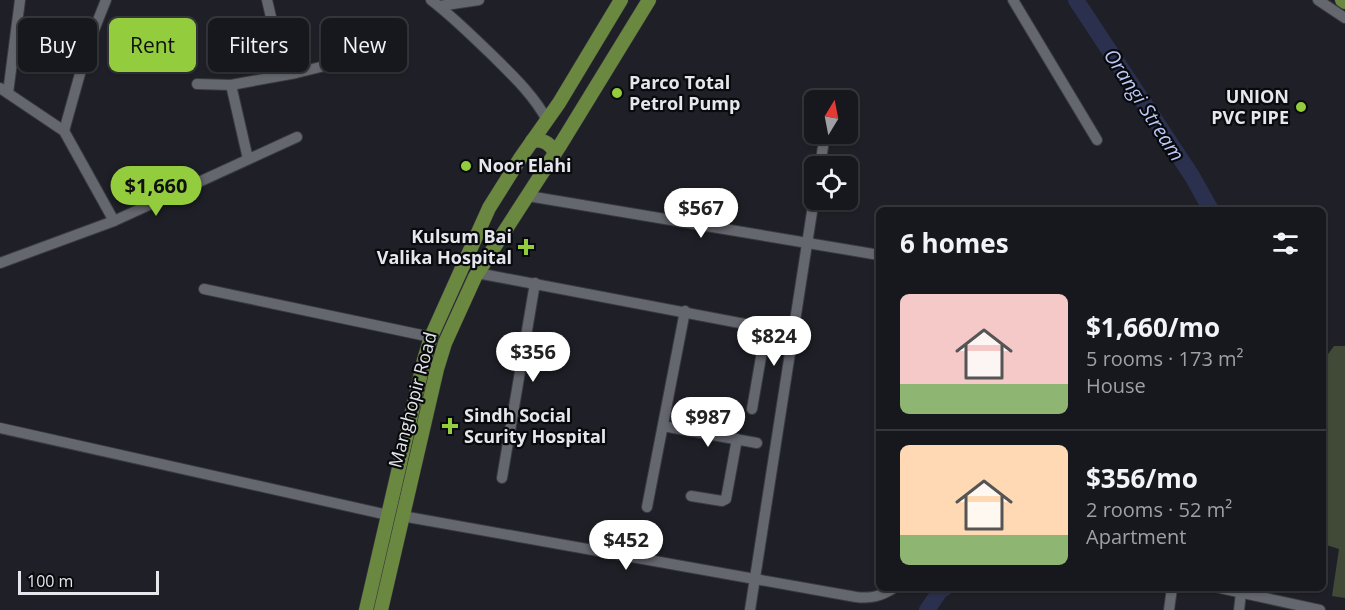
<!DOCTYPE html>
<html lang="en">
<head>
<meta charset="utf-8">
<style>
	body { margin:0; font-family:"Open Sans",sans-serif; background:#24252a; color:#f1f3f6; height:100vh; display:flex; flex-direction:column; font-size:22px; white-space:nowrap }
	* { box-sizing:border-box; margin:0 }
	p { font-size:20px; color:#9ea0a4 }
	.icon { flex:none; width:33px; height:33px; fill:none; stroke:currentColor; stroke-width:2; stroke-linecap:round; stroke-linejoin:round }
	.map { position:relative; flex:1; overflow:hidden }
	.side { position:absolute; left:876px; top:207px; width:450px; height:384px; display:flex; flex-direction:column; background:#17181d; border-radius:9px; box-shadow:0 2px 4px #0004,0 0 0 2px #36373b }
	.side>* { flex:none }
	.hud { position:absolute; left:18px; top:18px; width:570px; height:54px; display:flex; gap:12px }
	.needle { width:39px; rotate:10deg }
	.fabs { position:absolute; left:804px; top:90px; display:grid; gap:12px }
	.fabs a { display:grid; place-items:center; width:54px; height:54px; border-radius:9px; background:#17181d; box-shadow:0 2px 4px #0004,0 0 0 2px #36373b; font-size:30px }
	.scale { position:absolute; left:18px; bottom:15px; width:141px; box-sizing:border-box; padding-left:6px; border:3px solid #e6e7ec; border-top:0; font-size:16px; line-height:21px; white-space:nowrap; color:#e6e7ec; -webkit-text-stroke:4px #090a0d; paint-order:stroke }
	.price { position:absolute; translate:-50% -51px; padding:0 14px; border-radius:21px; background:#fff; color:#222; font-size:20px; line-height:39px; filter:drop-shadow(0 2px 3px #0008) }
	.price::after { content:''; position:absolute; left:50%; top:36px; width:18px; height:14px; margin-left:-9px; background:inherit; clip-path:polygon(0 0,100% 0,50% 100%) }
	.price.selected { background:#93cc3d; color:#111 }
	ul { padding:0; list-style:none }
	li { display:flex; align-items:center; gap:18px; height:150px; padding:0 24px }
	li+li { border-top:2px solid #36373b }
	li span { display:grid; place-items:center; flex:none; width:168px; height:120px; border-radius:9px; color:#555 }
	li>.icon { margin-inline-start:auto }
	span .icon { width:72px; height:72px; fill:#fffc; stroke-width:1 }
	li b { font-size:26px }
	h2 { display:flex; justify-content:space-between; align-items:center; height:72px; padding:0 24px; font-size:26px }
	.tag { padding:0 21px; border-radius:9px; background:#17181d; box-shadow:0 2px 4px #0004,0 0 0 2px #36373b; font-size:21px; line-height:54px }
	.tag.selected { background:#93cc3d; color:#111 }
	.map>svg:first-child { display:block }
</style>
</head>
<body>
<div class="map">
<svg width="1345" height="610" viewBox="0 0 1345 610">
	<rect width="100%" height="100%" fill="#1f2027"/>
	<!-- green -->
	<polygon fill="#414937" points="1334,346 1345,346 1345,598 1332,596 1339,549 1323,544 1323,361"/>
	<g fill="none" stroke-linecap="round" stroke-linejoin="round">
		<!-- river -->
		<g stroke="#2a304d" stroke-width="16">
			<polyline points="1076,0 1192,176 1211,210"/>
			<polyline points="927,610 940,591 945,588"/>
		</g>
		<defs>
			<g id="minor">
				<polyline points="267,0 271,17"/>
				<path d="M431 0C452 16 470 34 490 53 511 74 533 94 547 120"/>
				<polyline points="1013,0 1097,140"/>
				<polyline points="1318,0 1345,18"/>
				<polyline points="439,6 479,0"/>
				<polyline points="197,84 231,85 296,73 353,59 379,48"/>
				<polyline points="231,85 248,159"/>
				<polyline points="0,88 64,131 114,221"/>
				<polyline points="8,93 20,0"/>
				<polyline points="64,131 88,45 106,0"/>
				<polyline points="820,166 825,134"/>
				<polyline points="528,196 879,255"/>
				<polyline points="0,263 114,221 297,137"/>
				<polyline points="477,273 766,328 752,409"/>
				<polyline points="204,289 431,337"/>
				<polyline points="663,426 757,443"/>
				<polyline points="0,428 388,515"/>
				<polyline points="502,478 535,283"/>
				<polyline points="691,496 722,501 726,499 737,439"/>
				<polyline points="647,507 685,311"/>
				<path d="M402 516 856 597C871 599 881 596 894 588"/>
				<polyline points="1220,588 1320,610"/>
				<polyline points="750,610 814,199"/>
				<polyline points="1169,610 1172,588"/>
				<polyline points="1239,610 1241,593"/>
			</g>
			<g id="major">
				<polyline points="1342,0 1345,2"/>
				<path d="M532 141C543 139 550 143 555 153"/>
				<polyline points="366,610 424,360 431,337 489,208 521,157 559,103 621,0"/>
				<polyline points="381,610 437,369 445,343 475,277 559,147 649,0"/>
			</g>
		</defs>
		<!-- minor casing -->
		<use href="#minor" stroke="#3a3b40" stroke-width="12"/>
		<!-- major casing -->
		<use href="#major" stroke="#3a3b40" stroke-width="15"/>
		<!-- minor -->
		<use href="#minor" stroke="#65676f" stroke-width="10"/>
		<!-- major -->
		<use href="#major" stroke="#6b8840" stroke-width="14"/>
	</g>
	<!-- markers -->
	<g fill="#93cc3d" stroke="#090a0d" stroke-width="2">
		<circle cx="617" cy="93" r="6"/>
		<circle cx="1301" cy="107" r="6"/>
		<circle cx="466" cy="166" r="6"/>
		<path d="M523 238h6v6h6v6h-6v6h-6v-6h-6v-6h6z"/>
		<path d="M447 417h6v6h6v6h-6v6h-6v-6h-6v-6h6z"/>
	</g>
	<g text-anchor="middle" stroke-width="4.5" stroke-linejoin="round" paint-order="stroke">
		<!-- poi labels -->
		<g font-size="18" font-weight="bold" fill="#e6e7ec" stroke="#090a0d" text-anchor="start">
			<text x="629" y="89">Parco Total<tspan x="629" dy="21">Petrol Pump</tspan></text>
			<text x="1289" y="103" text-anchor="end">UNION<tspan x="1289" dy="21">PVC PIPE</tspan></text>
			<text x="478" y="172">Noor Elahi</text>
			<text x="512" y="243" text-anchor="end">Kulsum Bai<tspan x="512" dy="21">Valika Hospital</tspan></text>
			<text x="464" y="422">Sindh Social<tspan x="464" dy="21">Scurity Hospital</tspan></text>
		</g>
		<!-- street labels -->
		<g font-size="18" fill="#e6e7ec" stroke="#090a0d">
			<text transform="translate(413 400) rotate(-75)" y="6">Manghopir Road</text>
		</g>
		<!-- water labels -->
		<g font-size="20" font-style="italic" fill="#bcc7f5" stroke="#090a0d">
			<text transform="translate(1144 105) rotate(57)" y="7">Orangi Stream</text>
		</g>
	</g>
</svg>
<div class="fabs">
<a><svg class="needle" viewBox="-14 -14 28 28"><path d="M0-13l5 13h-10z" fill="#e53935"/><path d="M0 13l5-13h-10z" fill="#9ea0a4"/></svg></a>
<a><svg class="icon" aria-label="locate" viewBox="0 0 24 24"><circle cx="12" cy="12" r="6"/><path d="M12 2v4M12 18v4M2 12h4M18 12h4"/></svg></a>
</div>
<div class="scale">100 m</div>
<b class="price selected" style="left:156px;top:217px">$1,660</b>
<b class="price" style="left:701px;top:239px">$567</b>
<b class="price" style="left:774px;top:367px">$824</b>
<b class="price" style="left:533px;top:383px">$356</b>
<b class="price" style="left:708px;top:448px">$987</b>
<b class="price" style="left:626px;top:571px">$452</b>
<div class="hud">
<a class="tag">Buy</a>
<a class="tag selected">Rent</a>
<a class="tag">Filters</a>
<a class="tag">New</a>
</div>
<section class="side">
<h2>6 homes<svg class="icon" aria-label="filters" viewBox="0 0 24 24"><path d="M4 7h16M4 17h16"/><circle cx="9" cy="7" r="2"/><circle cx="15" cy="17" r="2"/></svg></h2>
<ul>
<li><span style="background:linear-gradient(#f6c9c9 75%,#8fb573 0)"><svg class="icon" aria-label="home" viewBox="0 0 24 24"><path d="M3 11l9-7 9 7M6 9v11h12V9"/></svg></span><div><b>$1,660/mo</b><p>5 rooms · 173 m²</p><p>House</p></div></li>
<li><span style="background:linear-gradient(#ffd9b3 75%,#8fb573 0)"><svg class="icon" aria-label="home" viewBox="0 0 24 24"><path d="M3 11l9-7 9 7M6 9v11h12V9"/></svg></span><div><b>$356/mo</b><p>2 rooms · 52 m²</p><p>Apartment</p></div></li>
</ul>
</section>
</div>
</body>
</html>
